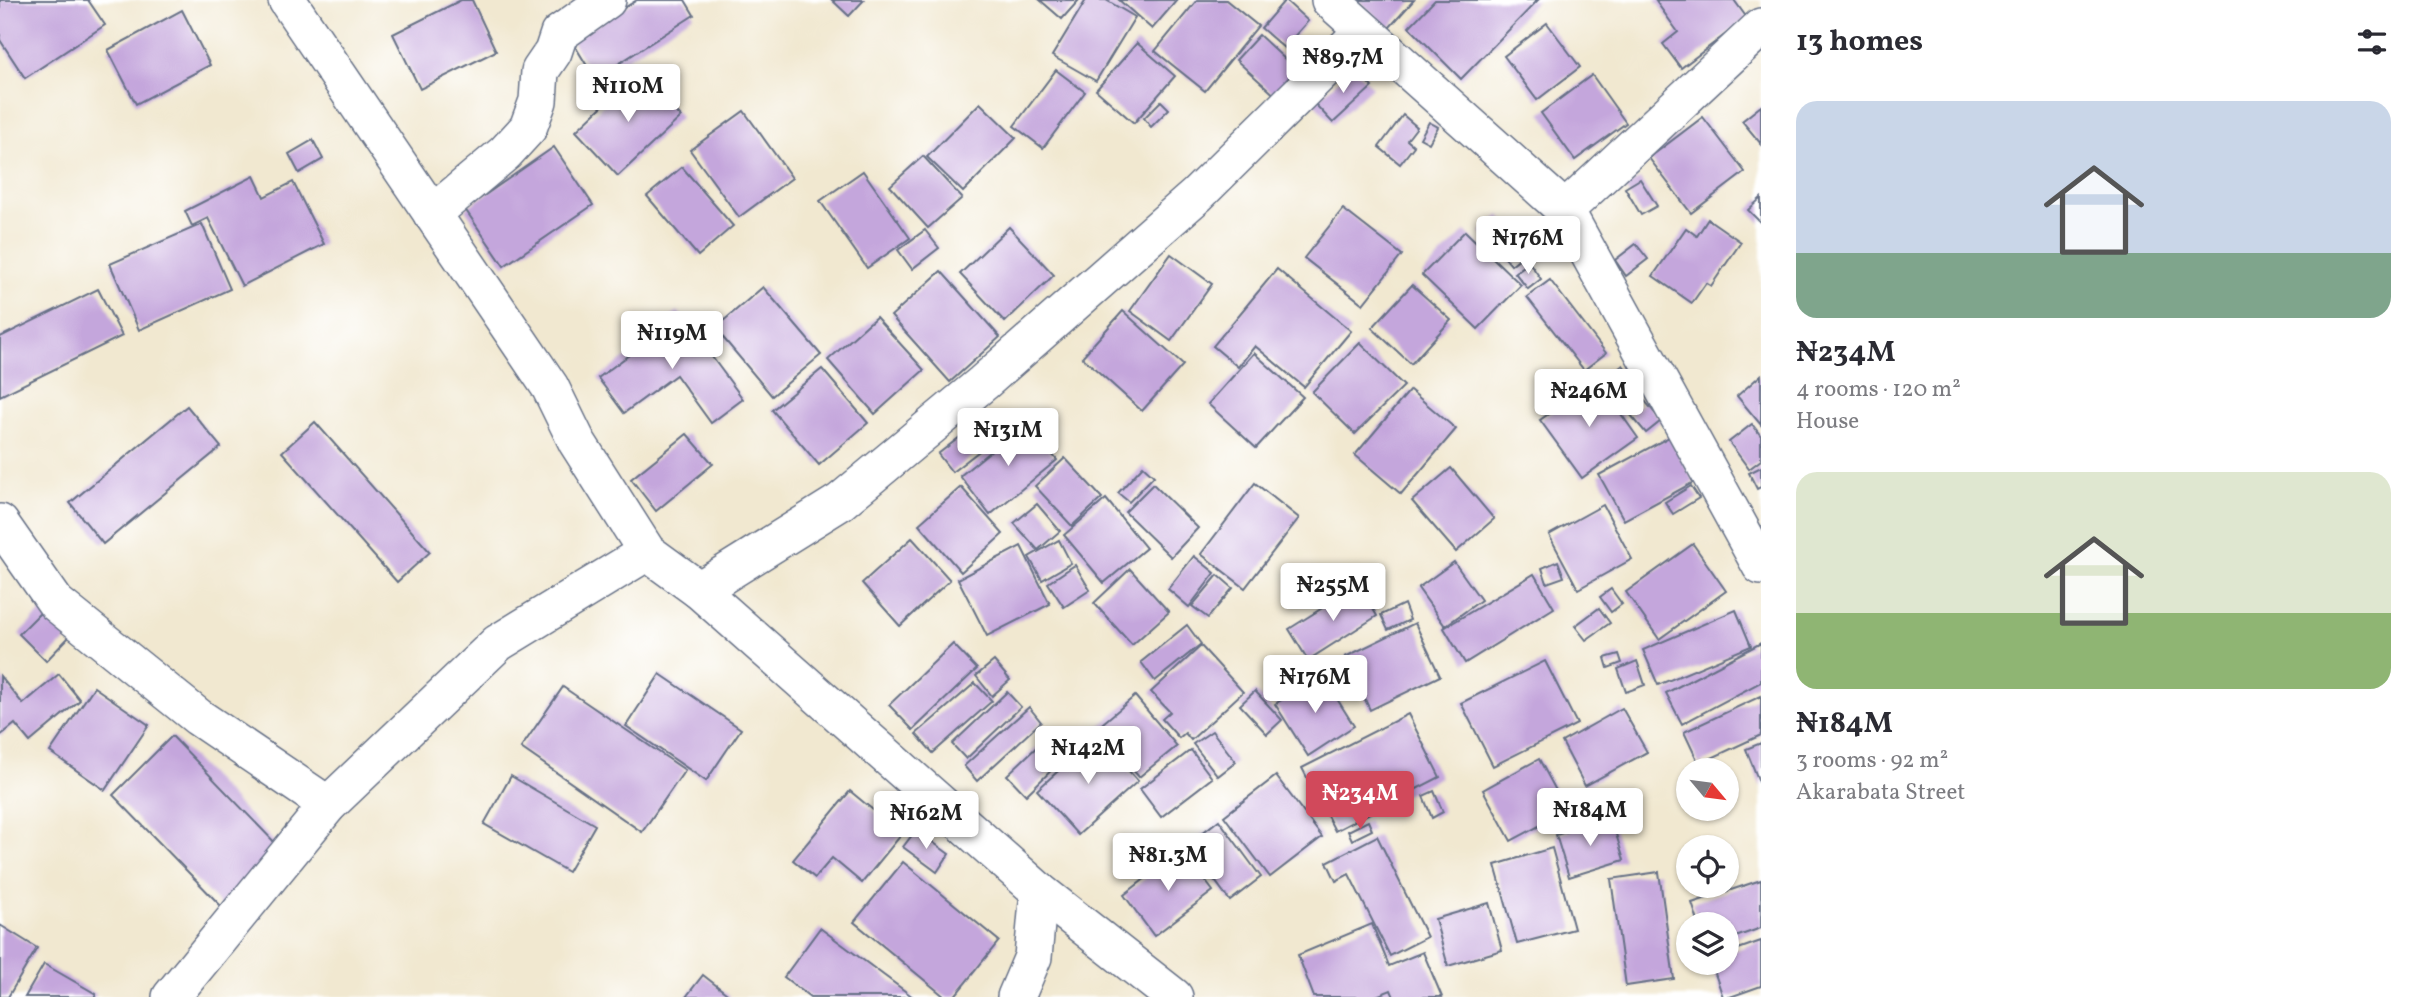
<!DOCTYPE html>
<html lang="en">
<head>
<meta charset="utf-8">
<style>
	body { margin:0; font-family:Vollkorn,serif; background:#f2f2f3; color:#2b2b33; height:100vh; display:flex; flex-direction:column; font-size:26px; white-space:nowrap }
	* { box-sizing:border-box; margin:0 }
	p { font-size:23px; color:#7c7c81 }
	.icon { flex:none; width:38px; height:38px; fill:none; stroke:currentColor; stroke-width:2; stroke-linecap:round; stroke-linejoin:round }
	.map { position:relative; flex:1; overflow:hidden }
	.panel { display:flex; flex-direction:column; background:#fff; width:665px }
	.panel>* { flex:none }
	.needle { width:46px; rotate:119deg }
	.controls { position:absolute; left:1676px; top:758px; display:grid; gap:14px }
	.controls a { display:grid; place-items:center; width:63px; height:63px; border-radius:50%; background:#fff; box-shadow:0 2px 5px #0004; font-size:35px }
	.price { position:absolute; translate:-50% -60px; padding:0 16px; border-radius:7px; background:#fff; color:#222; font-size:23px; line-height:46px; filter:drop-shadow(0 2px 4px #0008) }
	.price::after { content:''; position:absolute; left:50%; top:42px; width:21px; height:16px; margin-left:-10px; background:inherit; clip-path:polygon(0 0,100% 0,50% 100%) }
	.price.on { background:#d1495b; color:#fff }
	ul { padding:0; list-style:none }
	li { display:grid; align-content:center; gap:14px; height:371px; padding:0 35px }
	li span { display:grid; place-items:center; height:217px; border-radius:21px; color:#555 }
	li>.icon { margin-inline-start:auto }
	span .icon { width:126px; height:126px; fill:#fffc; stroke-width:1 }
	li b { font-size:30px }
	h2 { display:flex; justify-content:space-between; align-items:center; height:84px; padding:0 35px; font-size:30px }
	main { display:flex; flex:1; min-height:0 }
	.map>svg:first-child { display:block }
</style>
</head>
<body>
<main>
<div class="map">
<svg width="1761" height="997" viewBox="0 0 1761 997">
	<rect width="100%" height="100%" fill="#fff"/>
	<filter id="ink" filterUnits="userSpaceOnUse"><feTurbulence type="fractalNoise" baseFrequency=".0143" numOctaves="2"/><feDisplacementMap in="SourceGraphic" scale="14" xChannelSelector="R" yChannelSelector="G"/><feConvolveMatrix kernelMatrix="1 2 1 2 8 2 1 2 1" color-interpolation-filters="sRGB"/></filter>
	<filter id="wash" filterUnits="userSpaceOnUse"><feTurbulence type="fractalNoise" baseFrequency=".00686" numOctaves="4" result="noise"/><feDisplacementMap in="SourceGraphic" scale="28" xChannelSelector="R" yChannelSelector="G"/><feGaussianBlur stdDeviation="1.57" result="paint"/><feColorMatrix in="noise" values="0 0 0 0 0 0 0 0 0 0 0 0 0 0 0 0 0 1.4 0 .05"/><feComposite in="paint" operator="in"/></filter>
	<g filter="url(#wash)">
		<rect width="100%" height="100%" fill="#f1e8d0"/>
		<g id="blocks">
			<!-- building -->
			<g fill="#c4a6dc">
				<polygon points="0,0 88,0 105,25 25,78 0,40"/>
				<polygon points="461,0 472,0 496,51 420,89 393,34"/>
				<polygon points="637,0 685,0 694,15 595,79 572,41"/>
				<polygon points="832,0 864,0 849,16"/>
				<polygon points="1040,0 1079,0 1062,19"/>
				<polygon points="1086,0 1106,0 1135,17 1096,81 1052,56"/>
				<polygon points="1119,0 1177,0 1152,29"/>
				<polygon points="1197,0 1226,0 1258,26 1205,91 1155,51"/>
				<polygon points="1285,0 1308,21 1284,48 1261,28"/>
				<polygon points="1358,0 1414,0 1389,28"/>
				<polygon points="1435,0 1538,0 1461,79 1409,27"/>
				<polygon points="1655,0 1734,0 1747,18 1681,68 1663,44 1678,32"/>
				<polygon points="182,10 210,65 136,104 108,50"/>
				<polygon points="1547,23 1580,67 1537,100 1504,56"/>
				<polygon points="1259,35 1301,74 1278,98 1236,60"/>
				<polygon points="1137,43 1175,76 1134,123 1096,90"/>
				<polygon points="1353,67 1372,87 1333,123 1314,103"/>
				<polygon points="1056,70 1085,92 1043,148 1014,126"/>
				<polygon points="638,72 681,117 618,176 576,131"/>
				<polygon points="1592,75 1626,123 1575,160 1541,113"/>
				<polygon points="1161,101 1169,109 1151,127 1144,118"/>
				<polygon points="980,103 1016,138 963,192 927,157"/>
				<polygon points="1761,106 1761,144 1742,121"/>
				<polygon points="744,111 792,178 739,217 690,150"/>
				<polygon points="1403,115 1417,127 1407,140 1414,146 1400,164 1379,147"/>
				<polygon points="1703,117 1745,172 1691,213 1649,158"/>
				<polygon points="1429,122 1438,127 1429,143 1420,138"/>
				<polygon points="313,140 323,159 299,173 289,154"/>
				<polygon points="554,147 593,205 504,266 465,209"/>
				<polygon points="923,156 962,198 928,228 890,186"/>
				<polygon points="682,167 733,226 698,256 647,196"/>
				<polygon points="863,171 910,238 867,268 820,201"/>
				<polygon points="254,176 264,197 293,182 324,244 242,286 208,218 192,226 185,211"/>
				<polygon points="1640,179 1657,206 1641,215 1625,188"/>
				<polygon points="1761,198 1761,223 1748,210"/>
				<polygon points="1343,209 1402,255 1363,304 1304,258"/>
				<polygon points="1500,215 1512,230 1492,246 1480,232"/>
				<polygon points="1708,219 1741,242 1711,286 1706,283 1692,303 1653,276 1686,228 1697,236"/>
				<polygon points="202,224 230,289 139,330 110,264"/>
				<polygon points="1009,227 1054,275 1005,322 960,274"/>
				<polygon points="925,230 939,248 912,269 898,250"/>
				<polygon points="1465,231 1521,285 1478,329 1422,275"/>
				<polygon points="1517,232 1531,249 1511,265 1497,248"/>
				<polygon points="1636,244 1648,259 1626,276 1615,260"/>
				<polygon points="1171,254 1212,284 1171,341 1130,311"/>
				<polygon points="1529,262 1541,279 1528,289 1515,273"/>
				<polygon points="1277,269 1351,331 1304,387 1255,346 1238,367 1213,346"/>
				<polygon points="941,271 1000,337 950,382 891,316"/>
				<polygon points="1550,280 1606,353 1584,370 1527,297"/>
				<polygon points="1412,285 1451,320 1411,364 1372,328"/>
				<polygon points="763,287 821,355 772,396 715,328"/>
				<polygon points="98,289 122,336 0,396 0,337"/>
				<polygon points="678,311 743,399 711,423 676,375 624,413 598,378 648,341 645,336"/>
				<polygon points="1123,311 1183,365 1142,411 1082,357"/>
				<polygon points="876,317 924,370 875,414 828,360"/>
				<polygon points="1360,343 1404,386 1355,434 1312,392"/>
				<polygon points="1254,353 1303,397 1256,448 1208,404"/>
				<polygon points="1623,365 1641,390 1623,403 1606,379"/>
				<polygon points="822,369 868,423 819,465 772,410"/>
				<polygon points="1761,375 1761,425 1737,396"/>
				<polygon points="1597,380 1638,438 1582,478 1540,420"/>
				<polygon points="1410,390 1456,429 1401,494 1355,455"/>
				<polygon points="1645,401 1661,421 1646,433 1630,414"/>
				<polygon points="187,406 221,447 103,544 70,503"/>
				<polygon points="315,422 430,552 397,582 282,452"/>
				<polygon points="1026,422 1057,460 990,515 960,476"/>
				<polygon points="977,424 991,442 952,472 938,454"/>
				<polygon points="1752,424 1761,436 1761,460 1749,469 1729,442"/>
				<polygon points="687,434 713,464 656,511 631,479"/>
				<polygon points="1669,437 1694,482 1624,520 1599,475"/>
				<polygon points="1065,458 1102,498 1072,526 1035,486"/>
				<polygon points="1143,466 1154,476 1129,502 1118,493"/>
				<polygon points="1761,467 1761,487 1757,489 1749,473"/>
				<polygon points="1451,468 1494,519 1456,552 1412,501"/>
				<polygon points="1255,483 1299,518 1245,588 1201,554"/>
				<polygon points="1153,484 1198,528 1171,557 1125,512"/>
				<polygon points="1691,486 1699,498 1673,514 1665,502"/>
				<polygon points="961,487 1003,534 961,572 919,524"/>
				<polygon points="1106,499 1146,548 1104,583 1064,535"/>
				<polygon points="1037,504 1060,531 1038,550 1014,523"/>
				<polygon points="1603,505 1632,559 1578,589 1549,535"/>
				<polygon points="912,538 950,580 900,626 862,583"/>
				<polygon points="1059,540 1071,563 1042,580 1029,557"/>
				<polygon points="1693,544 1726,591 1659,639 1626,592"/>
				<polygon points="1021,546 1050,604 987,636 958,579"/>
				<polygon points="1194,556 1215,573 1189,607 1168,589"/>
				<polygon points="1558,561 1564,577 1547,583 1542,568"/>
				<polygon points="1454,562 1481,600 1445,626 1418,588"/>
				<polygon points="1075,565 1090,590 1064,607 1048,583"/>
				<polygon points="1130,569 1169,612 1132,645 1094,603"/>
				<polygon points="1534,574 1554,608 1465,663 1444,628"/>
				<polygon points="1218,575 1233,588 1208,618 1192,606"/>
				<polygon points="1359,585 1377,616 1308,660 1289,629"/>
				<polygon points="1611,589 1622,604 1611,612 1600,597"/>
				<polygon points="1404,604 1410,620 1388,630 1381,615"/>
				<polygon points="45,608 71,635 46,661 19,634"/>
				<polygon points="1599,608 1610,623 1586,640 1575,626"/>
				<polygon points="1736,610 1751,646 1658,685 1643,650"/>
				<polygon points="1415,623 1440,676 1370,710 1345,657"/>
				<polygon points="1187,625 1201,644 1155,681 1141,662"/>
				<polygon points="1761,643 1761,682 1682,724 1666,693"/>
				<polygon points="953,644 977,669 913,730 889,705"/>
				<polygon points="1201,646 1243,692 1191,740 1185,733 1179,738 1162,719 1170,712 1151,692"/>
				<polygon points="1619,654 1622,663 1608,668 1605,658"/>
				<polygon points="994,661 1010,680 992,696 976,676"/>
				<polygon points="1545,661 1577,724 1493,766 1461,703"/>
				<polygon points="1637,661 1645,685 1626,692 1618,669"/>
				<polygon points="59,674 80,700 30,742 15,724 0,736 0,676 23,704"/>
				<polygon points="660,674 741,729 706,781 626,726"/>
				<polygon points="1322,675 1354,726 1308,756 1275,704"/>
				<polygon points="975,683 992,701 933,753 916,734"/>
				<polygon points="94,687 149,725 105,790 50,752"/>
				<polygon points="563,687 685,770 642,832 521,748"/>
				<polygon points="1255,691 1282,720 1267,734 1240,705"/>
				<polygon points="1007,692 1021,707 966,759 952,744"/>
				<polygon points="1135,696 1177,746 1139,777 1097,728"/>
				<polygon points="1761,696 1761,735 1699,764 1684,732"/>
				<polygon points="1029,707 1041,722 977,781 964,766"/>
				<polygon points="1622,708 1647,752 1585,786 1562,742"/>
				<polygon points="1408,714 1440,777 1335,831 1302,768"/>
				<polygon points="1212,731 1236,762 1218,776 1193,744"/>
				<polygon points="172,736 282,850 223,908 113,795"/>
				<polygon points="1097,736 1138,781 1078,835 1037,790"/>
				<polygon points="1042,742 1061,761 1026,795 1007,775"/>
				<polygon points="1761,743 1761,787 1746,749"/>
				<polygon points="1191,750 1212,778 1161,817 1140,789"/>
				<polygon points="1539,759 1567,811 1511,841 1483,790"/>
				<polygon points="511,776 595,825 568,872 484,824"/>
				<polygon points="1276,776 1322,837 1270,877 1224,816"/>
				<polygon points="850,791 902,834 862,883 832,858 815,878 793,860"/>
				<polygon points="1434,791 1443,812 1432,818 1423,796"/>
				<polygon points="1611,818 1624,860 1569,877 1556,835"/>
				<polygon points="1219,820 1261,877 1230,901 1188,844"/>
				<polygon points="1368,821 1372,830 1352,840 1348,831"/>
				<polygon points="916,830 949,854 937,872 903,847"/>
				<polygon points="1377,836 1427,937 1390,956 1349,874 1336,881 1327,862"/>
				<polygon points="1552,848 1574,929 1517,944 1495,865"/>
				<polygon points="1182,850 1213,891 1154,936 1124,895"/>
				<polygon points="903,862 999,941 954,997 945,997 854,922"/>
				<polygon points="1659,872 1674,979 1626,986 1611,879"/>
				<polygon points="1761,880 1761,928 1727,940 1727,924 1699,924 1692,903"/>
				<polygon points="1489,903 1502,950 1448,966 1435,919"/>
				<polygon points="1372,924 1389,966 1423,952 1442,997 1394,997 1391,990 1374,997 1314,997 1298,955"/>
				<polygon points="0,925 37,948 8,997 0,997"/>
				<polygon points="820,928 913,997 810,997 784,977"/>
				<polygon points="1761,941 1761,986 1730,997 1723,997 1711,962 1727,962 1727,953"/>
				<polygon points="44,964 96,994 95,997 25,997"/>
				<polygon points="703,975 731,997 686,997"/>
			</g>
		</g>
	</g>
	<g filter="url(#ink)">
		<use href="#blocks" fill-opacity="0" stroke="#667086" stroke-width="2"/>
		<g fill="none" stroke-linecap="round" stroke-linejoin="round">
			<defs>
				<g id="minor">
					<polyline points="287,0 550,387 577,442 647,552 699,590 1039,891 1174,997"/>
					<polyline points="1330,0 1565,210 1761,566"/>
					<polyline points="1565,210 1761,27"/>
					<polyline points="432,214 505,153 528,128 538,101 540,71 553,52 559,34 607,0"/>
					<polyline points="0,523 56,603 198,717 328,805"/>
					<polyline points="699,590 840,502 983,383 1197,195 1363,31"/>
					<polyline points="171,997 328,805 498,643 647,552"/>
					<polyline points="1016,997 1033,957 1039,891"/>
				</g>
			</defs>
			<!-- minor casing -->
			<use href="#minor" stroke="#667086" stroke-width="40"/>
			<!-- minor -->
			<use href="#minor" stroke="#fff" stroke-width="37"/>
		</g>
	</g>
</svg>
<div class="controls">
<a><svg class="needle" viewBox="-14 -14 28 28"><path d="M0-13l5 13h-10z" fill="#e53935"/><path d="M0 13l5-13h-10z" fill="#7c7c81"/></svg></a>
<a><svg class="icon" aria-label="locate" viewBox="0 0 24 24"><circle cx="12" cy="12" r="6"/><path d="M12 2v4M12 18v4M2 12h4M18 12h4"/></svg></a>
<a><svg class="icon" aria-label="layers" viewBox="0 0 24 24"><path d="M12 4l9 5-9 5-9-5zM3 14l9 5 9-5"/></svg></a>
</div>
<b class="price" style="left:1343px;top:95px">₦89.7M</b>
<b class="price" style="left:628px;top:124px">₦110M</b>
<b class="price" style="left:1528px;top:276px">₦176M</b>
<b class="price" style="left:672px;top:371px">₦119M</b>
<b class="price" style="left:1589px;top:429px">₦246M</b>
<b class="price" style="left:1008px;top:468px">₦131M</b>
<b class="price" style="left:1333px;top:623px">₦255M</b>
<b class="price" style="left:1315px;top:715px">₦176M</b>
<b class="price" style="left:1088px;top:786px">₦142M</b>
<b class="price on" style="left:1360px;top:831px">₦234M</b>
<b class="price" style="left:1590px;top:848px">₦184M</b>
<b class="price" style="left:926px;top:851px">₦162M</b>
<b class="price" style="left:1168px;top:893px">₦81.3M</b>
</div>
<section class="panel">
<h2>13 homes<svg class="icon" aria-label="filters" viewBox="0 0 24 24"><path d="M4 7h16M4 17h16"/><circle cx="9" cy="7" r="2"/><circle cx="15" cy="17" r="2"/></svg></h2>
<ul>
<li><span style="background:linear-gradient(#c9d6e8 70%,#7fa58c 0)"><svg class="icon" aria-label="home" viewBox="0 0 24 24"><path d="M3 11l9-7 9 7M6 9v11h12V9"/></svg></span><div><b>₦234M</b><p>4 rooms · 120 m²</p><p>House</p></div></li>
<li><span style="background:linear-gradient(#dfe7d0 65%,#8fb573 0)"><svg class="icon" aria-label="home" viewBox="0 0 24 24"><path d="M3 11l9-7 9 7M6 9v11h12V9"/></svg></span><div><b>₦184M</b><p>3 rooms · 92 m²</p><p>Akarabata Street</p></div></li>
</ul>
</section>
</main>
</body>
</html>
